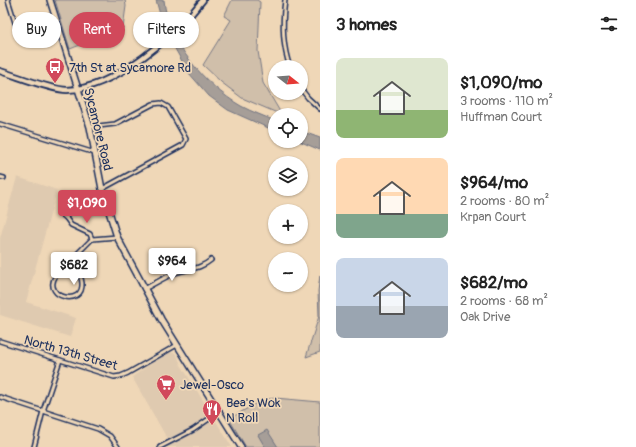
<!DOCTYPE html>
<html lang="en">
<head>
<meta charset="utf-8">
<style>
	body { margin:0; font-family:Pangolin,sans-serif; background:#f2f2f2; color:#222; height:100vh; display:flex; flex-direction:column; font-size:15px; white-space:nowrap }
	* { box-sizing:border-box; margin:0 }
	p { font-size:13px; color:#767676 }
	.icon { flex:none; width:22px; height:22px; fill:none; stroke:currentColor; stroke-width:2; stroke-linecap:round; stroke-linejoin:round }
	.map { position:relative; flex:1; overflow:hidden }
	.panel { display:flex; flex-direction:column; background:#fff; width:316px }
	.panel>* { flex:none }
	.guide { position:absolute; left:12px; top:12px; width:248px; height:36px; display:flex; gap:8px }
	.needle { width:26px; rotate:107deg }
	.controls { position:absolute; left:268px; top:60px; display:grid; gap:8px }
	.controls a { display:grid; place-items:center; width:40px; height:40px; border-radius:50%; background:#fff; box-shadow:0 1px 3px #0004; font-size:20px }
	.price { position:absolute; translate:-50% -34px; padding:0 9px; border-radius:4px; background:#fff; color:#222; font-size:13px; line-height:26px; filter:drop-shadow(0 1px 2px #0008) }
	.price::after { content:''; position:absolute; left:50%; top:24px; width:12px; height:9px; margin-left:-6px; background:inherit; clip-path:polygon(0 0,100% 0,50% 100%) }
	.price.current { background:#d1495b; color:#fff }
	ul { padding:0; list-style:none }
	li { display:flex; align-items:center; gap:12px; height:100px; padding:0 16px }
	li span { display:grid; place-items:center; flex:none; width:112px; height:80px; border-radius:8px; color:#555 }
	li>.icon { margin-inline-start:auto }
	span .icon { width:48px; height:48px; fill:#fffc; stroke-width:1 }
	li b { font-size:17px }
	h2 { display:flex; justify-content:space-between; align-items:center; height:48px; padding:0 16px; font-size:17px }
	.chip { padding:0 14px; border-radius:18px; background:#fff; box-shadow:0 1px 3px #0004; font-size:14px; line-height:36px }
	.chip.current { background:#d1495b; color:#fff }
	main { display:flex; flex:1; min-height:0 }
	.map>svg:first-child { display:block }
</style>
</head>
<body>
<main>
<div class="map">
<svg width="320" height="447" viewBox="0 0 320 447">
	<rect width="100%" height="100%" fill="#efd7b7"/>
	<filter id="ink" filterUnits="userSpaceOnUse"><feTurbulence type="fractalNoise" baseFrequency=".025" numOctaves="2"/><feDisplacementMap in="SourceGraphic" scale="8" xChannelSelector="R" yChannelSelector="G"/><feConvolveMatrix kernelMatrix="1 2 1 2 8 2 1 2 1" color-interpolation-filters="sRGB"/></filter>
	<g filter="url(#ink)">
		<!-- built -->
		<g fill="#dfcab0">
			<polygon points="17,177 57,190 26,302 76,318 70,337 0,315 0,238"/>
			<polygon points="168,352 175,353 177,355 181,365 232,447 156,447 168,440 132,377"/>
		</g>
		<!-- green -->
		<g fill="#d0bfaa" stroke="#767784">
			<polygon points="55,0 125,0 126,6 123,28 70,49"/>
			<polygon points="232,0 257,0 260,2 258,51 263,83 282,115 242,98 221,82 203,65 231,20 224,16"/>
			<polygon points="320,275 320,352 306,357 319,316 318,291"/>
			<polygon points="275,398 320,402 320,447 246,447 229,419 262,400"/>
		</g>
		<!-- water -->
		<g fill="#a69e98" stroke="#6e7281">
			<path d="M156 0H164C168 43 205 85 241 106 252 112 264 116 275 121V131L228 110 209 96 188 72 164 29Z"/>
			<polygon points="301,131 320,138 320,150 299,141 301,141"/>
			<polygon points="267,430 278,447 265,447 258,435"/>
		</g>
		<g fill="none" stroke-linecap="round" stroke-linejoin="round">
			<defs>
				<g id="street">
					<path d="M8 0 18 32C29 44 46 34 59 31"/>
					<path d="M285 0C282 23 282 45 290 67"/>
					<polyline points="301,89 308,98 320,109"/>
					<polyline points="0,124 95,153"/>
					<polyline points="90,127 115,124 153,104 161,103 168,107 186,139 183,145 102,189"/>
					<polyline points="0,177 4,178"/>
					<polygon points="62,209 65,209 68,212 66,218 61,214"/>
					<polyline points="66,218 71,225 90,234 92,239"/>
					<polyline points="92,239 117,237"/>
					<path d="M70 261C74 267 82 275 82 283 84 307 43 298 55 277 59 271 65 266 70 261Z"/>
					<polyline points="70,261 92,239"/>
					<path d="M144 289C154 284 165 277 175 273 189 268 199 270 211 260"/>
					<polyline points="0,341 114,377 121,376 128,373 177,345"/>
					<polyline points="0,397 98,429 110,436 118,447"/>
					<polyline points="34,447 43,411 60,360"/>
					<polyline points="160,447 193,430 219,412"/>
				</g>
				<path id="secondary" d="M0 71C17 76 51 90 67 90 114 89 176 35 203 0"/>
				<polyline id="primary" points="50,0 90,127 102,189 117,237 161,319 241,447"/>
			</defs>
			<!-- street casing -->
			<use href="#street" stroke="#1b2f5e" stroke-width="6"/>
			<!-- secondary casing -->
			<use href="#secondary" stroke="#1b2f5e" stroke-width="8"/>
			<!-- primary casing -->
			<use href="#primary" stroke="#1b2f5e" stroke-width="8"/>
			<!-- street -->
			<use href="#street" stroke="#efd7b7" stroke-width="3"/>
			<!-- secondary -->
			<use href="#secondary" stroke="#efd7b7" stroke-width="4.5"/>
			<!-- primary -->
			<use href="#primary" stroke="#efd7b7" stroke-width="5"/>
		</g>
	</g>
	<!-- icons -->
	<defs>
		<symbol id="bus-pin" viewBox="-11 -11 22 30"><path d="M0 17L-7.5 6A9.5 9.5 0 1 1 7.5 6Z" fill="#d1495b" stroke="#efd7b7"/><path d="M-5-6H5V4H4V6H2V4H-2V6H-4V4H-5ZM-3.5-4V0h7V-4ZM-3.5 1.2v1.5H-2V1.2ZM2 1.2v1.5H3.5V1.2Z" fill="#fff"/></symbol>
		<symbol id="supermarket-pin" viewBox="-11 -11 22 30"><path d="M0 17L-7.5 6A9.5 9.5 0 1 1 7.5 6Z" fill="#d1495b" stroke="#efd7b7"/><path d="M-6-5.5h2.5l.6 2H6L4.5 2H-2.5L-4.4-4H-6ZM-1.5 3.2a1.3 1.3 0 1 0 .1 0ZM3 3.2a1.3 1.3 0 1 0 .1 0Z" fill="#fff"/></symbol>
		<symbol id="restaurant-pin" viewBox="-11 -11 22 30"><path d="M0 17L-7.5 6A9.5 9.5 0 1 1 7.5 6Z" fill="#d1495b" stroke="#efd7b7"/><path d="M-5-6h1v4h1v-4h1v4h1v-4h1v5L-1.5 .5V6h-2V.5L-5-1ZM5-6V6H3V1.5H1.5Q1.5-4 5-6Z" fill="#fff"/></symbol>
	</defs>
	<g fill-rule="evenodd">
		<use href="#bus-pin" x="44" y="56" width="22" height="30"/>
		<use href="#supermarket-pin" x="155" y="373" width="22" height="30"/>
		<use href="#restaurant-pin" x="201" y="398" width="22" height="30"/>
	</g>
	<g text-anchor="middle" stroke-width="3.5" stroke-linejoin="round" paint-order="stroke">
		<!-- poi labels -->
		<g font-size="13" fill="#1b2f5e" stroke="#efd7b7" text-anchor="start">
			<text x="69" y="72">7th St at Sycamore Rd</text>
			<text x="180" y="389">Jewel-Osco</text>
			<text x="226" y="407">Bea's Wok<tspan x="226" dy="15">N Roll</tspan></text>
		</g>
		<!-- street labels -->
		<g font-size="13" fill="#1b2f5e" stroke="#efd7b7">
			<text transform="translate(99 129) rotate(76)" y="5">Sycamore Road</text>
			<text transform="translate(71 352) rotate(16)" y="5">North 13th Street</text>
		</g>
	</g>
</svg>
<div class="controls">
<a><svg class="needle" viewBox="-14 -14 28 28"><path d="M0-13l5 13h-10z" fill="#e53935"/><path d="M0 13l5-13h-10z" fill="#767676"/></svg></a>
<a><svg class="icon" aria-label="locate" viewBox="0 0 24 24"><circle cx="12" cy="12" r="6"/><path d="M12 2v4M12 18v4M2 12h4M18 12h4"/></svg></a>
<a><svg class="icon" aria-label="layers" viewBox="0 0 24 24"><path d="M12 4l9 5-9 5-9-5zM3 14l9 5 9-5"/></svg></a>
<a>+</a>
<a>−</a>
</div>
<b class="price current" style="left:87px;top:224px">$1,090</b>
<b class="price" style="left:172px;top:282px">$964</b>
<b class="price" style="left:74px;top:286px">$682</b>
<div class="guide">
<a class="chip">Buy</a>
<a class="chip current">Rent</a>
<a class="chip">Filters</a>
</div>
</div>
<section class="panel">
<h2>3 homes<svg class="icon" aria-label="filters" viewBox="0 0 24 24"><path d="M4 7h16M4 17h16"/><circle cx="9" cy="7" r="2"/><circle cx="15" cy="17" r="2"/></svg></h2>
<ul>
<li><span style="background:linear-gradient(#dfe7d0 65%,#8fb573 0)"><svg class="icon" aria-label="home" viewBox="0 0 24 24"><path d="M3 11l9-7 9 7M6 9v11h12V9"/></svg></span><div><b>$1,090/mo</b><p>3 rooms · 110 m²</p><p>Huffman Court</p></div></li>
<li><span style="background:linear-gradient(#ffd9b3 70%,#7fa58c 0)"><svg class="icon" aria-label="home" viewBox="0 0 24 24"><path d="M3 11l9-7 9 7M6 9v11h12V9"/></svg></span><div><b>$964/mo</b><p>2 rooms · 80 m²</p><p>Krpan Court</p></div></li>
<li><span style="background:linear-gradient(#c9d6e8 60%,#9aa5b1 0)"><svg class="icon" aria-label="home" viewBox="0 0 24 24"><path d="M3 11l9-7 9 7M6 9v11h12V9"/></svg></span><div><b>$682/mo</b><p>2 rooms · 68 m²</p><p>Oak Drive</p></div></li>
</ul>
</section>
</main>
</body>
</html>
